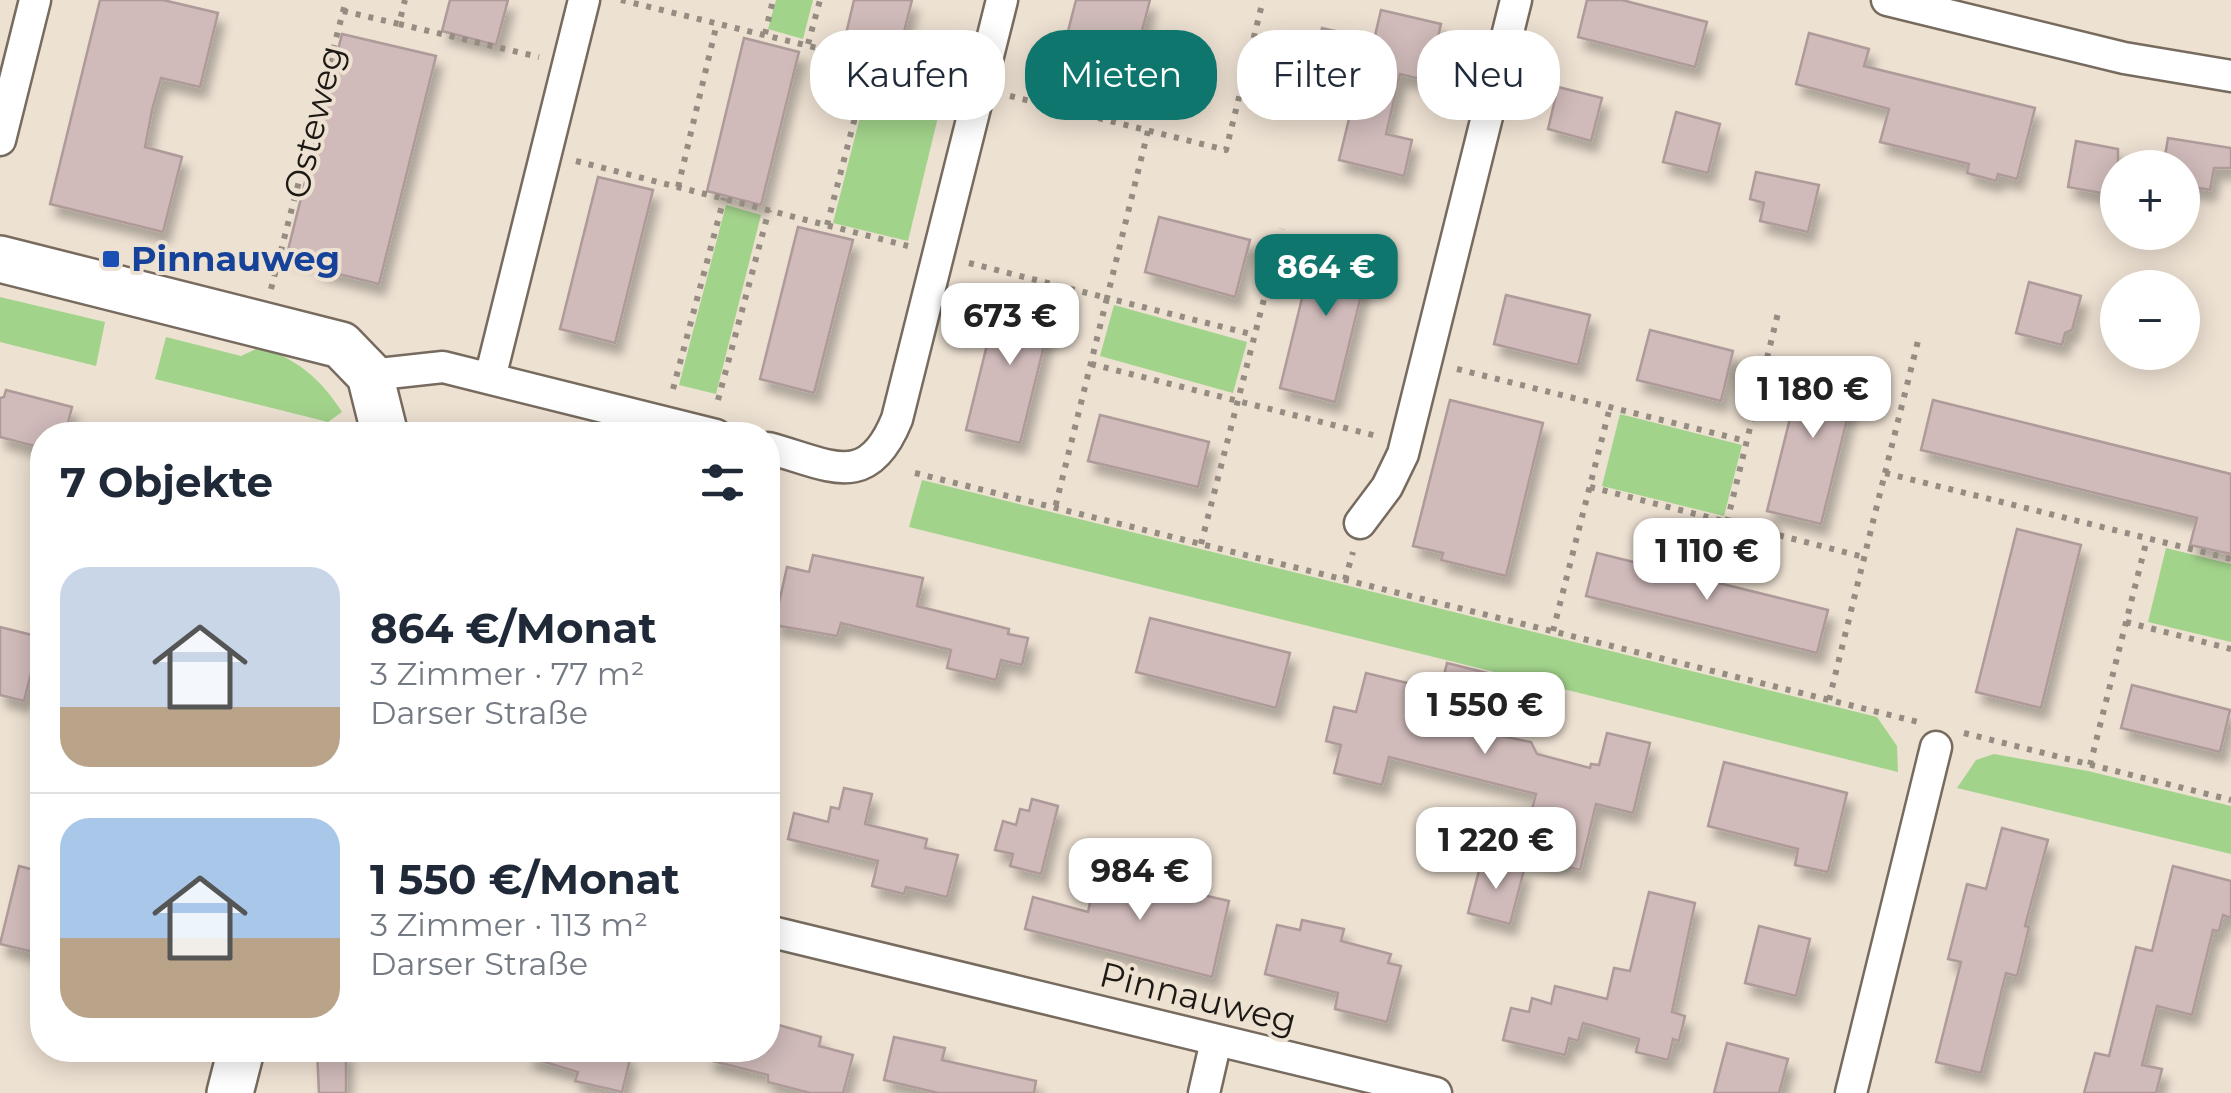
<!DOCTYPE html>
<html lang="de">
<head>
<meta charset="utf-8">
<style>
	body { margin:0; font-family:Montserrat,sans-serif; background:#f6f6f7; color:#1f2937; height:100vh; display:flex; flex-direction:column; font-size:38px; white-space:nowrap }
	* { box-sizing:border-box; margin:0 }
	p { font-size:32px; color:#747a83 }
	.icon { flex:none; width:55px; height:55px; fill:none; stroke:currentColor; stroke-width:2; stroke-linecap:round; stroke-linejoin:round }
	.map { position:relative; flex:1; overflow:hidden }
	.drawer { position:absolute; left:30px; top:422px; width:750px; height:640px; display:flex; flex-direction:column; background:#fff; border-radius:40px; box-shadow:0 5px 25px #0003 }
	.drawer>* { flex:none }
	.hud { position:absolute; left:810px; top:30px; width:950px; height:90px; display:flex; gap:20px }
	.tools { position:absolute; left:2100px; top:150px; display:grid; gap:20px }
	.tools a { display:grid; place-items:center; width:100px; height:100px; border-radius:50%; background:#fff; box-shadow:0 5px 25px #0003; font-size:50px }
	.price { position:absolute; translate:-50% -85px; padding:0 22px; border-radius:20px; background:#fff; color:#222; font-size:32px; line-height:65px; filter:drop-shadow(0 2px 5px #0008) }
	.price::after { content:''; position:absolute; left:50%; top:60px; width:30px; height:22px; margin-left:-15px; background:inherit; clip-path:polygon(0 0,100% 0,50% 100%) }
	.price.active { background:#0f766e; color:#fff }
	ul { padding:0; list-style:none }
	li { display:flex; align-items:center; gap:30px; height:250px; padding:0 30px }
	li+li { border-top:2px solid #e0e1e3 }
	li span { display:grid; place-items:center; flex:none; width:280px; height:200px; border-radius:30px; color:#555 }
	li>.icon { margin-inline-start:auto }
	span .icon { width:120px; height:120px; fill:#fffc; stroke-width:1 }
	li b { font-size:42px }
	h2 { display:flex; justify-content:space-between; align-items:center; height:120px; padding:0 30px; font-size:42px }
	.tag { padding:0 35px; border-radius:40px; background:#fff; box-shadow:0 5px 25px #0003; font-size:35px; line-height:90px }
	.tag.active { background:#0f766e; color:#fff }
	.map>svg:first-child { display:block }
</style>
</head>
<body>
<div class="map">
<svg width="2231" height="1093" viewBox="0 0 2231 1093">
	<defs>
		<filter id="shadow"><feDropShadow dx="6" dy="11" stdDeviation="5" flood-color="#0004"/></filter>
	</defs>
	<rect width="100%" height="100%" fill="#ede1d2"/>
	<!-- green -->
	<g fill="#a2d38b">
		<polygon points="776,0 813,0 803,39 768,29"/>
		<polygon points="872,70 945,88 908,241 833,223"/>
		<polygon points="726,205 761,215 716,394 679,385"/>
		<polygon points="0,297 105,322 96,366 0,342"/>
		<polygon points="1114,305 1247,342 1233,393 1100,356"/>
		<path d="M166 337 241 356 258 348C294 355 323 381 342 412L328 422 155 379Z"/>
		<polygon points="1620,414 1742,445 1724,516 1602,486"/>
		<polygon points="922,480 1877,717 1897,746 1898,772 909,527"/>
		<polygon points="2166,548 2231,564 2231,642 2148,622"/>
		<polygon points="1994,754 2088,771 2231,806 2231,854 1957,788 1976,760"/>
	</g>
	<!-- building -->
	<g fill="#d0bbba" stroke="#ae9a99" stroke-width="2.5" filter="url(#shadow)">
		<polygon points="100,0 163,0 218,13 200,87 161,78 152,110 145,147 182,157 163,232 50,204"/>
		<polygon points="450,0 508,0 496,45 442,31"/>
		<polygon points="854,0 912,0 896,64 842,51"/>
		<polygon points="1076,0 1150,0 1123,103 1054,86"/>
		<polygon points="1587,0 1622,0 1707,22 1695,67 1578,37"/>
		<polygon points="1381,10 1441,24 1428,81 1400,74 1386,134 1412,140 1404,176 1339,160 1357,86 1340,82 1345,61 1316,54 1322,28 1374,40"/>
		<polygon points="1809,33 1869,49 1864,66 2035,108 2017,179 1998,174 1996,181 1967,173 1969,164 1880,142 1889,109 1796,84"/>
		<polygon points="342,34 436,56 379,284 314,268 316,262 287,254"/>
		<polygon points="744,38 799,52 761,205 707,191"/>
		<polygon points="1558,87 1602,98 1591,141 1548,129"/>
		<polygon points="1676,112 1720,124 1708,173 1663,162"/>
		<polygon points="2168,138 2231,148 2231,168 2214,168 2210,190 2182,185 2182,168 2163,168"/>
		<polygon points="2076,141 2118,149 2118,196 2068,187"/>
		<polygon points="1756,172 1819,185 1808,232 1760,221 1764,203 1750,199"/>
		<polygon points="598,177 653,190 615,343 560,329"/>
		<polygon points="1159,217 1250,240 1235,297 1145,272"/>
		<polygon points="798,227 853,240 814,393 760,379"/>
		<polygon points="1317,237 1372,250 1335,402 1280,388"/>
		<polygon points="2029,282 2081,296 2072,330 2065,333 2062,345 2016,333"/>
		<polygon points="1000,292 1054,305 1020,443 966,430"/>
		<polygon points="1506,295 1590,315 1578,365 1494,344"/>
		<polygon points="1650,330 1733,351 1721,401 1637,380"/>
		<polygon points="1805,358 1859,371 1821,524 1767,511"/>
		<polygon points="6,390 72,407 65,435 42,435 42,448 0,437 0,398 4,397"/>
		<polygon points="1450,400 1543,423 1506,576 1441,560 1443,553 1413,546"/>
		<polygon points="1933,400 2231,474 2231,554 2190,545 2197,518 1921,450"/>
		<polygon points="1100,415 1209,442 1198,487 1088,461"/>
		<polygon points="2017,529 2081,545 2041,708 1976,692"/>
		<polygon points="1597,553 1828,610 1817,653 1586,596"/>
		<polygon points="813,555 923,578 917,606 1009,629 1008,634 1028,638 1022,665 1001,660 996,680 947,668 951,650 841,623 837,636 774,625 787,567 809,572"/>
		<polygon points="1150,618 1290,653 1276,708 1136,672"/>
		<polygon points="0,627 40,637 24,701 0,695"/>
		<polygon points="1447,663 1491,674 1479,718 1504,724 1501,736 1531,742 1537,754 1590,768 1591,764 1599,765 1607,733 1650,743 1633,813 1596,804 1580,870 1520,855 1536,794 1389,757 1382,785 1334,773 1341,745 1326,741 1334,707 1356,712 1366,673 1440,691"/>
		<polygon points="2132,685 2230,710 2220,752 2121,728"/>
		<polygon points="1724,762 1847,793 1828,872 1795,865 1798,849 1708,826"/>
		<polygon points="844,788 872,794 865,824 927,839 925,848 958,855 947,897 906,887 904,894 872,886 878,861 788,839 794,813 828,822 831,807 839,809"/>
		<polygon points="1032,799 1058,806 1041,874 1010,866 1013,854 995,850 1003,821 1016,825 1020,809 1029,811"/>
		<polygon points="2002,828 2048,840 2025,926 2029,927 2017,976 2006,973 1981,1073 1936,1062 1961,962 1948,959 1967,884 1986,889"/>
		<polygon points="1482,859 1524,870 1510,924 1468,913"/>
		<polygon points="19,866 42,872 42,954 0,944"/>
		<polygon points="2173,866 2231,881 2231,918 2223,915 2219,931 2213,930 2192,1015 2157,1006 2142,1065 2162,1069 2156,1093 2084,1093 2095,1053 2109,1056 2136,947 2152,951"/>
		<polygon points="1097,871 1229,901 1212,977 1025,929 1033,897 1088,912"/>
		<polygon points="1649,892 1695,903 1672,1012 1685,1016 1679,1041 1673,1039 1668,1060 1636,1052 1639,1039 1583,1023 1578,1041 1569,1038 1565,1055 1503,1040 1511,1008 1529,1012 1532,998 1551,1004 1555,986 1607,999 1614,968 1630,971"/>
		<polygon points="1302,920 1344,929 1341,941 1391,954 1388,963 1401,966 1387,1022 1335,1009 1338,993 1265,974 1277,925 1300,930"/>
		<polygon points="1759,926 1810,939 1796,996 1745,983"/>
		<polygon points="768,1022 821,1037 819,1046 853,1055 843,1093 810,1093 768,1082 768,1075 709,1060 710,1050 768,1050"/>
		<polygon points="894,1037 945,1048 942,1060 1036,1081 1034,1093 938,1093 884,1080"/>
		<polygon points="1727,1043 1788,1059 1779,1093 1714,1093"/>
		<polygon points="317,1050 346,1050 346,1093 319,1093"/>
		<polygon points="529,1050 625,1050 623,1058 630,1059 622,1092 575,1081 578,1072 528,1057"/>
	</g>
	<g fill="none" stroke-linecap="round" stroke-linejoin="round">
		<defs>
			<g id="street">
				<polyline points="1887,0 2124,58 2231,76"/>
				<polyline points="0,140 35,0"/>
				<polyline points="370,375 443,367 716,435"/>
				<polyline points="490,378 584,0"/>
				<path d="M768 448C829 464 867 493 897 419L1002 0"/>
				<polyline points="1360,523 1387,487 1403,454 1516,0"/>
				<polyline points="768,931 1436,1093"/>
				<polyline points="1204,1093 1216,1041"/>
				<polyline points="1851,1093 1936,747"/>
			</g>
			<g id="secondary">
				<polyline points="0,259 341,345 370,375 385,435"/>
				<polyline points="230,1093 241,1050"/>
			</g>
		</defs>
		<!-- street casing -->
		<use href="#street" stroke="#766b5e" stroke-width="35"/>
		<!-- secondary casing -->
		<use href="#secondary" stroke="#766b5e" stroke-width="50"/>
		<!-- path -->
		<g stroke="#958c82" stroke-width="6" stroke-dasharray="5 8" stroke-linecap="butt">
			<polyline points="621,0 952,81"/>
			<polyline points="343,11 399,24 405,0"/>
			<polyline points="399,24 539,57"/>
			<polyline points="765,34 773,0"/>
			<polyline points="808,44 820,0"/>
			<polyline points="1010,96 1226,150 1263,0"/>
			<polyline points="1148,131 1107,298 1255,335"/>
			<polyline points="576,161 908,246"/>
			<polyline points="678,187 717,23"/>
			<polyline points="827,225 870,60"/>
			<polyline points="969,263 1107,298 1055,508"/>
			<polyline points="271,289 346,0"/>
			<polyline points="1091,364 1377,436"/>
			<polyline points="1457,369 1746,441"/>
			<polyline points="673,389 724,198"/>
			<polyline points="718,400 769,210"/>
			<polyline points="915,473 1918,722"/>
			<polyline points="1885,473 1918,341"/>
			<polyline points="1590,487 1864,557"/>
			<polyline points="1727,522 1779,309"/>
			<polyline points="1201,544 1282,229"/>
			<polyline points="1345,580 1353,552"/>
			<polyline points="2126,622 2231,649"/>
			<polyline points="1553,631 1610,407"/>
			<polyline points="1829,700 1885,473 2231,559"/>
			<polyline points="1964,733 2231,800"/>
			<polyline points="2090,765 2147,539"/>
		</g>
		<!-- street -->
		<use href="#street" stroke="#fff" stroke-width="30"/>
		<!-- secondary -->
		<use href="#secondary" stroke="#fff" stroke-width="45"/>
	</g>
	<!-- markers -->
	<rect fill="#1a4fb4" stroke="#ede1d2" stroke-width="4" x="101" y="249" width="20" height="20" rx="5"/>
	<g text-anchor="middle" stroke-width="8" stroke-linejoin="round" paint-order="stroke">
		<!-- street labels -->
		<g font-size="35" fill="#1d1914" stroke="#ede1d2">
			<text transform="translate(314 122) rotate(-76)" y="12">Osteweg</text>
			<text transform="translate(1198 998) rotate(14)" y="12">Pinnauweg</text>
		</g>
		<!-- transit labels -->
		<g font-size="35" font-weight="bold" fill="#164399" stroke="#ede1d2" text-anchor="start">
			<text x="131" y="271">Pinnauweg</text>
		</g>
	</g>
</svg>
<div class="tools">
<a>+</a>
<a>−</a>
</div>
<b class="price active" style="left:1326px;top:319px">864 €</b>
<b class="price" style="left:1010px;top:368px">673 €</b>
<b class="price" style="left:1813px;top:441px">1 180 €</b>
<b class="price" style="left:1707px;top:603px">1 110 €</b>
<b class="price" style="left:1485px;top:757px">1 550 €</b>
<b class="price" style="left:1496px;top:892px">1 220 €</b>
<b class="price" style="left:1140px;top:923px">984 €</b>
<div class="hud">
<a class="tag">Kaufen</a>
<a class="tag active">Mieten</a>
<a class="tag">Filter</a>
<a class="tag">Neu</a>
</div>
<section class="drawer">
<h2>7 Objekte<svg class="icon" aria-label="filters" viewBox="0 0 24 24"><path d="M4 7h16M4 17h16"/><circle cx="9" cy="7" r="2"/><circle cx="15" cy="17" r="2"/></svg></h2>
<ul>
<li><span style="background:linear-gradient(#c9d6e8 70%,#b9a48a 0)"><svg class="icon" aria-label="home" viewBox="0 0 24 24"><path d="M3 11l9-7 9 7M6 9v11h12V9"/></svg></span><div><b>864 €/Monat</b><p>3 Zimmer · 77 m²</p><p>Darser Straße</p></div></li>
<li><span style="background:linear-gradient(#a9c7e8 60%,#b9a48a 0)"><svg class="icon" aria-label="home" viewBox="0 0 24 24"><path d="M3 11l9-7 9 7M6 9v11h12V9"/></svg></span><div><b>1 550 €/Monat</b><p>3 Zimmer · 113 m²</p><p>Darser Straße</p></div></li>
</ul>
</section>
</div>
</body>
</html>
